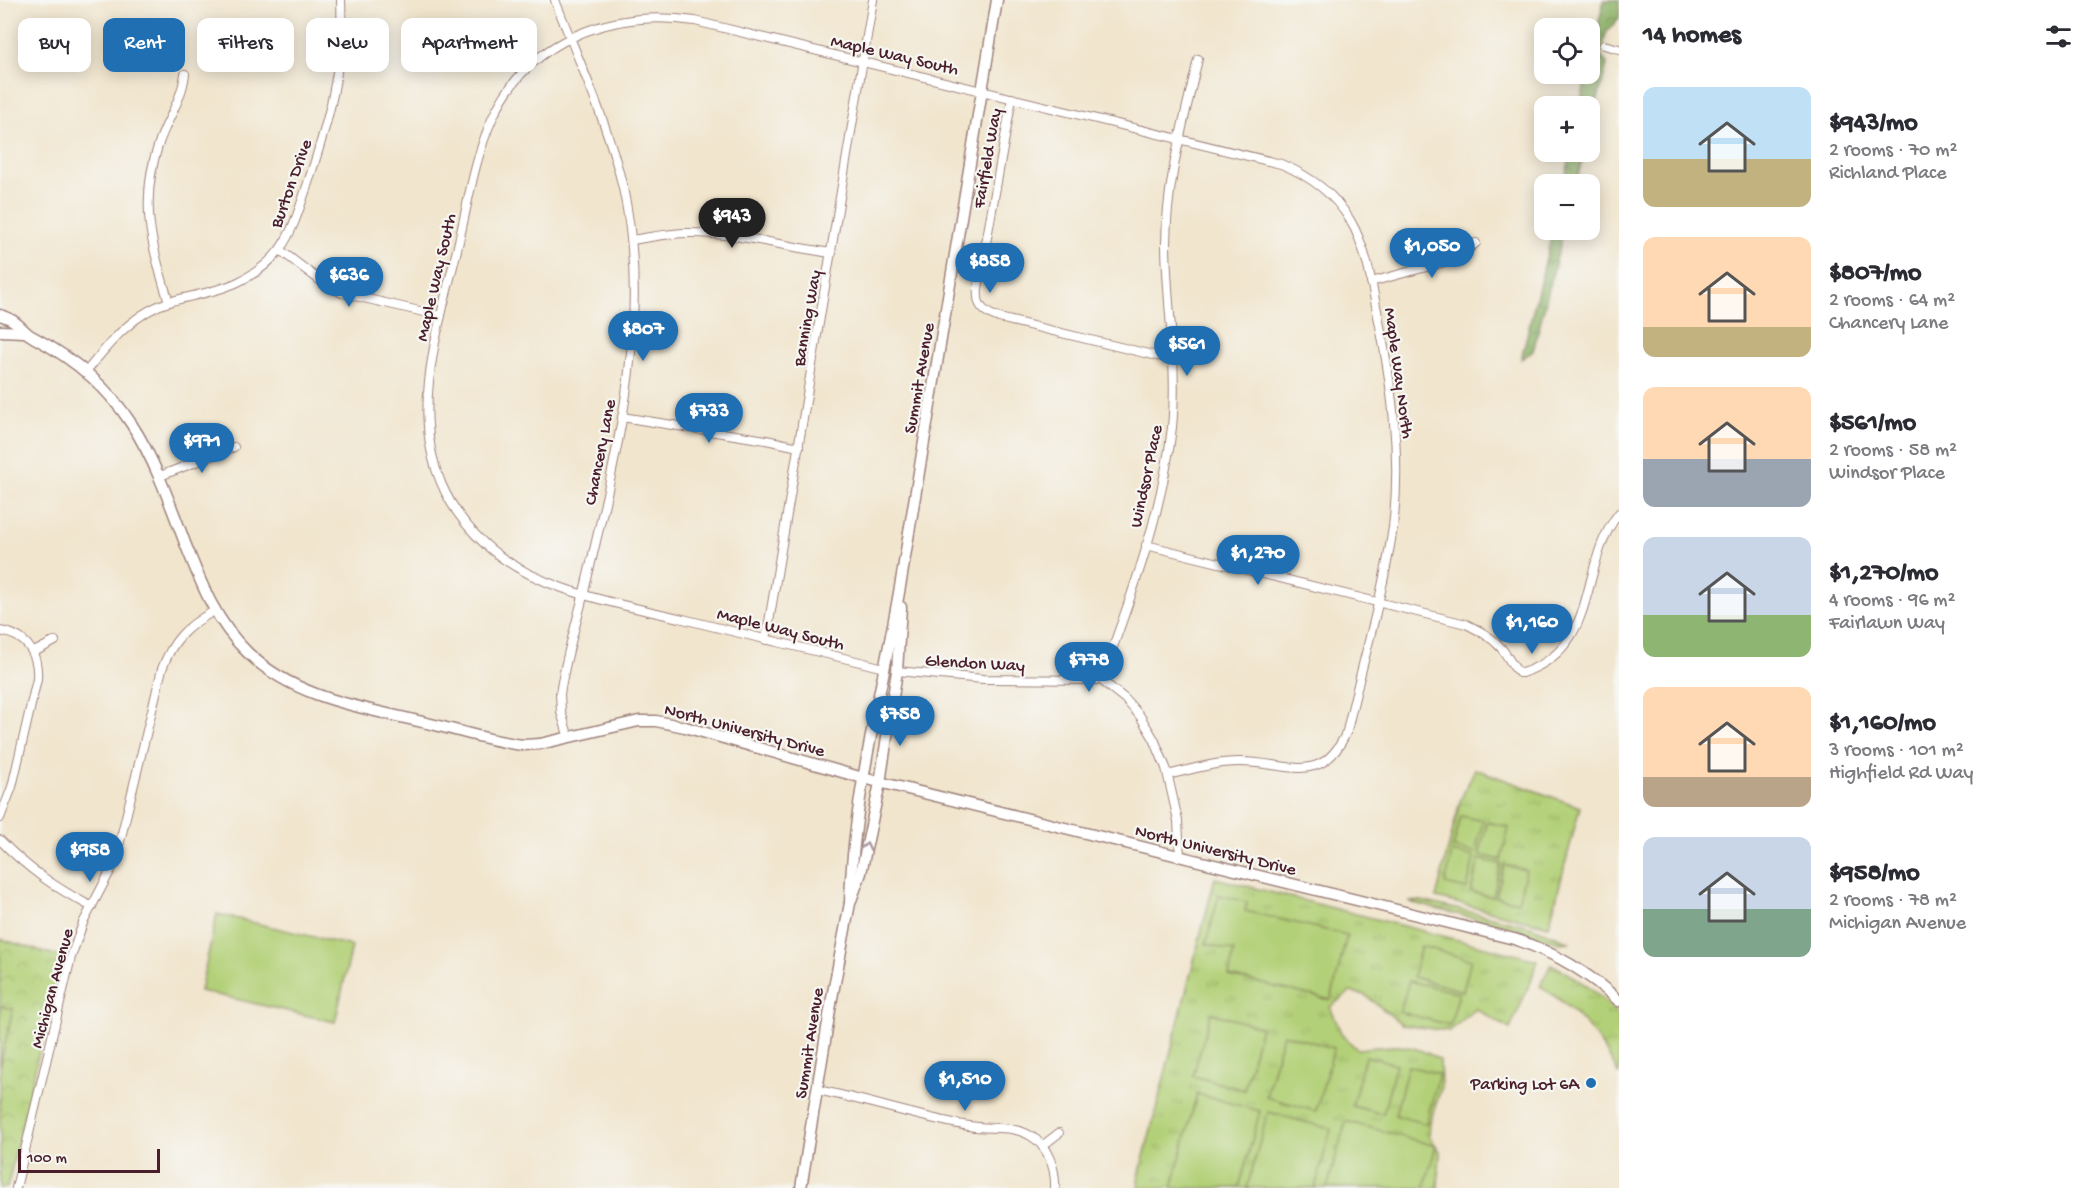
<!DOCTYPE html>
<html lang="en">
<head>
<meta charset="utf-8">
<style>
	body { margin:0; font-family:"Gochi Hand",sans-serif; background:#f2f2f3; color:#2b2b33; height:100vh; display:flex; flex-direction:column; font-size:22px; white-space:nowrap }
	* { box-sizing:border-box; margin:0 }
	p { font-size:20px; color:#7c7c81 }
	.icon { flex:none; width:33px; height:33px; fill:none; stroke:currentColor; stroke-width:2; stroke-linecap:round; stroke-linejoin:round }
	.map { position:relative; flex:1; overflow:hidden }
	.sheet { display:flex; flex-direction:column; background:#fff; width:480px }
	.sheet>* { flex:none }
	.hud { position:absolute; left:18px; top:18px; width:570px; height:54px; display:flex; gap:12px }
	.controls { position:absolute; left:1534px; top:18px; display:grid; gap:12px }
	.controls a { display:grid; place-items:center; width:66px; height:66px; border-radius:12px; background:#fff; box-shadow:0 3px 15px #0003; font-size:30px }
	.scale { position:absolute; left:18px; bottom:15px; width:142px; box-sizing:border-box; padding-left:6px; border:3px solid #4a1f2b; border-top:0; font-size:16px; line-height:21px; white-space:nowrap; color:#4a1f2b; -webkit-text-stroke:4px #f6f6f2; paint-order:stroke }
	.price { position:absolute; translate:-50% -51px; padding:0 14px; border-radius:21px; background:#1f6fb2; color:#fff; font-size:20px; line-height:39px; filter:drop-shadow(0 2px 3px #0008) }
	.price::after { content:''; position:absolute; left:50%; top:36px; width:18px; height:14px; margin-left:-9px; background:inherit; clip-path:polygon(0 0,100% 0,50% 100%) }
	.price.current { background:#222; color:#fff }
	ul { padding:0; list-style:none }
	li { display:flex; align-items:center; gap:18px; height:150px; padding:0 24px }
	li span { display:grid; place-items:center; flex:none; width:168px; height:120px; border-radius:12px; color:#555 }
	li>.icon { margin-inline-start:auto }
	span .icon { width:72px; height:72px; fill:#fffc; stroke-width:1 }
	li b { font-size:26px }
	h2 { display:flex; justify-content:space-between; align-items:center; height:72px; padding:0 24px; font-size:26px }
	.tag { padding:0 21px; border-radius:12px; background:#fff; box-shadow:0 3px 15px #0003; font-size:21px; line-height:54px }
	.tag.current { background:#1f6fb2; color:#fff }
	main { display:flex; flex:1; min-height:0 }
	.map>svg:first-child { display:block }
</style>
</head>
<body>
<main>
<div class="map">
<svg width="1619" height="1188" viewBox="0 0 1619 1188">
	<defs>
		<pattern id="grass-tufts" width="24" height="20" patternUnits="userSpaceOnUse" patternTransform="scale(1.5)"><rect width="24" height="20" fill="#b2d077"/><path d="M3 7l-1-3M5 7V3M7 7l1-3M15 17l-1-3M17 17v-4M19 17l1-3" fill="none" stroke="#9bb267"/></pattern>
		<pattern id="forest-crowns" width="20" height="18" patternUnits="userSpaceOnUse" patternTransform="scale(1.5)"><rect width="20" height="18" fill="#8db268"/><path d="M2 6a3 3 0 1 1 6 0M12 15a3 3 0 1 1 6 0" fill="none" stroke="#759056"/></pattern>
		<pattern id="park-crowns" width="20" height="18" patternUnits="userSpaceOnUse" patternTransform="scale(1.5)"><rect width="20" height="18" fill="#b2d077"/><path d="M2 6a3 3 0 1 1 6 0M12 15a3 3 0 1 1 6 0" fill="none" stroke="#9bb267"/></pattern>
	</defs>
	<rect width="100%" height="100%" fill="#f6f6f2"/>
	<filter id="ink" filterUnits="userSpaceOnUse"><feTurbulence type="fractalNoise" baseFrequency=".0167" numOctaves="2"/><feDisplacementMap in="SourceGraphic" scale="12" xChannelSelector="R" yChannelSelector="G"/><feConvolveMatrix kernelMatrix="1 2 1 2 8 2 1 2 1" color-interpolation-filters="sRGB"/></filter>
	<filter id="wash" filterUnits="userSpaceOnUse"><feTurbulence type="fractalNoise" baseFrequency=".008" numOctaves="4" result="noise"/><feDisplacementMap in="SourceGraphic" scale="24" xChannelSelector="R" yChannelSelector="G"/><feGaussianBlur stdDeviation="1.35" result="paint"/><feColorMatrix in="noise" values="0 0 0 0 0 0 0 0 0 0 0 0 0 0 0 0 0 1.4 0 .05"/><feComposite in="paint" operator="in"/></filter>
	<g filter="url(#wash)">
		<rect width="100%" height="100%" fill="#f1e5cd"/>
		<!-- grass -->
		<g fill="url(#grass-tufts)" stroke="#7e7851" stroke-width="1.5">
			<polygon points="1475,769 1580,807 1549,926 1436,898 1460,801"/>
			<path d="M1215 878 1537 960 1531 981 1510 1029 1476 1009 1449 1031 1403 1025 1365 995 1350 992 1330 1007 1342 1035 1357 1049C1392 1046 1408 1040 1440 1060L1441 1089 1430 1122 1429 1136 1440 1151 1438 1188H1139L1138 1180Z"/>
			<polygon points="1421,901 1530,926 1570,942 1559,943 1520,930 1409,902"/>
			<path d="M1551 964C1577 978 1600 993 1619 1016V1075C1602 1039 1574 1007 1540 986Z"/>
		</g>
		<!-- forest -->
		<g fill="url(#forest-crowns)" stroke="#6c684a" stroke-width="1.5">
			<polygon points="1604,0 1619,0 1619,18 1606,33 1601,56 1607,64 1590,128 1590,106 1580,106 1587,74 1590,74 1590,61"/>
			<polygon points="1571,152 1584,152 1576,184 1564,184"/>
			<polygon points="1553,230 1564,230 1533,351 1521,359"/>
		</g>
		<!-- park -->
		<polygon fill="url(#park-crowns)" stroke="#7e7851" stroke-width="1.5" points="0,939 62,957 7,1188 0,1188"/>
		<!-- pitch -->
		<g fill="#b2d077" stroke="#7e7851" stroke-width="1.5">
			<polygon points="1461,816 1483,821 1475,853 1453,848"/>
			<polygon points="1487,822 1509,827 1501,860 1479,855"/>
			<polygon points="1452,852 1474,857 1467,889 1445,884"/>
			<polygon points="1479,859 1501,864 1493,897 1471,892"/>
			<polygon points="1504,865 1526,870 1518,902 1496,897"/>
			<polygon points="1219,895 1247,902 1245,911 1347,935 1331,1000 1229,976 1234,951 1206,944"/>
			<polygon points="217,914 352,946 335,1022 200,991"/>
			<polygon points="1421,946 1471,960 1463,991 1413,977"/>
			<polygon points="1409,981 1459,993 1450,1025 1400,1012"/>
			<polygon points="0,1006 13,1009 0,1066"/>
			<polygon points="1211,1013 1261,1027 1244,1090 1193,1076"/>
			<polygon points="1283,1034 1334,1048 1316,1111 1266,1097"/>
			<polygon points="1365,1056 1396,1064 1383,1114 1352,1106"/>
			<polygon points="1408,1066 1439,1074 1426,1124 1395,1115"/>
			<polygon points="1197,1094 1260,1111 1239,1188 1172,1188"/>
			<polygon points="1268,1112 1331,1129 1315,1188 1247,1188"/>
			<polygon points="1346,1121 1436,1146 1424,1188 1327,1188"/>
		</g>
	</g>
	<g filter="url(#ink)">
		<g fill="none" stroke-linecap="round" stroke-linejoin="round">
			<defs>
				<g id="street">
					<path d="M555 0C579 62 608 123 623 188 653 324 615 460 584 592 576 626 565 659 560 694L561 712 569 738"/>
					<polyline points="1604,45 1619,49"/>
					<path d="M1012 98 978 288C976 306 983 312 999 318L1157 356 1174 358"/>
					<path d="M632 240C652 237 672 232 692 233 739 233 786 247 832 253"/>
					<polyline points="280,250 326,285 342,293 441,316"/>
					<polyline points="1371,282 1456,259 1476,243"/>
					<path d="M169 302C151 246 139 201 159 143 167 119 182 100 185 74"/>
					<path d="M86 372C109 343 135 311 172 301 194 295 217 292 238 282 253 275 270 263 280 249 293 231 300 207 307 186 328 123 344 67 341 0"/>
					<polyline points="622,417 766,440 799,447"/>
					<polyline points="160,476 234,447"/>
					<path d="M1146 545 1466 624C1480 631 1492 637 1502 649 1508 657 1512 666 1519 673H1522C1602 647 1577 566 1619 513"/>
					<path d="M0 631C26 635 39 653 37 679L12 787 0 818"/>
					<polyline points="766,640 873,0"/>
					<polyline points="34,652 55,641"/>
					<path d="M884 668C817 651 750 636 683 619 617 603 538 592 486 545 396 463 430 360 455 258 467 211 473 161 493 117 529 38 614 9 695 21L1281 164C1310 176 1334 193 1350 220 1365 245 1371 278 1376 306 1391 379 1402 453 1393 527 1383 596 1362 663 1347 731 1322 788 1288 762 1240 762 1215 762 1192 769 1168 775"/>
					<polyline points="897,671 983,679 1101,680 1125,699 1140,716 1154,739 1166,768 1175,807 1178,821 1180,857"/>
					<path d="M1101 680C1130 601 1163 511 1172 427 1178 367 1167 307 1166 246 1166 182 1184 121 1198 59"/>
					<path d="M0 840C29 870 56 888 92 907"/>
					<path d="M817 1090C868 1100 917 1117 969 1126 990 1130 1011 1124 1031 1136 1048 1146 1056 1169 1055 1188"/>
					<polyline points="1042,1146 1059,1133"/>
					<path d="M16 1188 71 957 83 923 115 862 162 669C173 639 187 626 214 611"/>
				</g>
				<g id="secondary">
					<path d="M0 315C5 317 12 319 16 323 23 328 25 333 33 337 127 387 150 449 185 543 201 583 215 621 247 652 296 700 367 708 431 724 461 731 493 742 524 745L540 744 639 721H656L685 727 863 778 1514 939C1554 952 1588 972 1619 1001"/>
					<polyline points="0,331 24,332"/>
					<path d="M850 903C853 794 883 688 901 581 933 387 965 194 997 0"/>
					<polyline points="801,1188 832,998 850,903 861,873 880,783 897,671 901,607"/>
				</g>
			</defs>
			<!-- street casing -->
			<use href="#street" stroke="#9e827c" stroke-width="10"/>
			<!-- secondary casing -->
			<use href="#secondary" stroke="#9e827c" stroke-width="13"/>
			<!-- street -->
			<use href="#street" stroke="#fff" stroke-width="8"/>
			<!-- secondary -->
			<use href="#secondary" stroke="#fff" stroke-width="10"/>
		</g>
		<!-- one-way arrows -->
		<defs><path id="oneway-chevron" d="M-2-3.5L2.5 0L-2 3.5" fill="none" stroke-width="1.6" stroke-linecap="round" stroke-linejoin="round" transform="scale(1.5)"/></defs>
		<use stroke="#ae9aa0" href="#oneway-chevron" transform="translate(866 847) rotate(-77)"/>
	</g>
	<!-- markers -->
	<circle fill="#1f6fb2" stroke="#f6f6f2" stroke-width="2" cx="1591" cy="1083" r="6"/>
	<g text-anchor="middle" stroke-width="4.5" stroke-linejoin="round" paint-order="stroke">
		<!-- street labels -->
		<g font-size="18" fill="#4a1f2b" stroke="#f6f6f2">
			<text transform="translate(895 54) rotate(13)" y="6">Maple Way South</text>
			<text transform="translate(986 158) rotate(-80)" y="6">Fairfield Way</text>
			<text transform="translate(290 183) rotate(-70)" y="6">Burton Drive</text>
			<text transform="translate(435 277) rotate(-77)" y="6">Maple Way South</text>
			<text transform="translate(806 318) rotate(-80)" y="6">Banning Way</text>
			<text transform="translate(1400 373) rotate(82)" y="6">Maple Way North</text>
			<text transform="translate(918 378) rotate(-80)" y="6">Summit Avenue</text>
			<text transform="translate(599 452) rotate(-79)" y="6">Chancery Lane</text>
			<text transform="translate(1145 476) rotate(-78)" y="6">Windsor Place</text>
			<text transform="translate(781 628) rotate(14)" y="6">Maple Way South</text>
			<text transform="translate(975 662) rotate(3)" y="6">Glendon Way</text>
			<text transform="translate(745 729) rotate(15)" y="6">North University Drive</text>
			<text transform="translate(1216 849) rotate(14)" y="6">North University Drive</text>
			<text transform="translate(51 988) rotate(-75)" y="6">Michigan Avenue</text>
			<text transform="translate(808 1043) rotate(-81)" y="6">Summit Avenue</text>
		</g>
		<!-- poi labels -->
		<g font-size="18" fill="#4a1f2b" stroke="#f6f6f2" text-anchor="end">
			<text x="1579" y="1089">Parking Lot 6A</text>
		</g>
	</g>
</svg>
<div class="controls">
<a><svg class="icon" aria-label="locate" viewBox="0 0 24 24"><circle cx="12" cy="12" r="6"/><path d="M12 2v4M12 18v4M2 12h4M18 12h4"/></svg></a>
<a>+</a>
<a>−</a>
</div>
<div class="scale">100 m</div>
<b class="price current" style="left:732px;top:249px">$943</b>
<b class="price" style="left:1432px;top:279px">$1,050</b>
<b class="price" style="left:990px;top:294px">$858</b>
<b class="price" style="left:349px;top:308px">$636</b>
<b class="price" style="left:643px;top:362px">$807</b>
<b class="price" style="left:1187px;top:377px">$561</b>
<b class="price" style="left:709px;top:444px">$733</b>
<b class="price" style="left:202px;top:474px">$971</b>
<b class="price" style="left:1258px;top:586px">$1,270</b>
<b class="price" style="left:1532px;top:655px">$1,160</b>
<b class="price" style="left:1089px;top:693px">$778</b>
<b class="price" style="left:900px;top:747px">$758</b>
<b class="price" style="left:90px;top:883px">$958</b>
<b class="price" style="left:965px;top:1112px">$1,510</b>
<div class="hud">
<a class="tag">Buy</a>
<a class="tag current">Rent</a>
<a class="tag">Filters</a>
<a class="tag">New</a>
<a class="tag">Apartment</a>
</div>
</div>
<section class="sheet">
<h2>14 homes<svg class="icon" aria-label="filters" viewBox="0 0 24 24"><path d="M4 7h16M4 17h16"/><circle cx="9" cy="7" r="2"/><circle cx="15" cy="17" r="2"/></svg></h2>
<ul>
<li><span style="background:linear-gradient(#bfe0f5 60%,#c2b280 0)"><svg class="icon" aria-label="home" viewBox="0 0 24 24"><path d="M3 11l9-7 9 7M6 9v11h12V9"/></svg></span><div><b>$943/mo</b><p>2 rooms · 70 m²</p><p>Richland Place</p></div></li>
<li><span style="background:linear-gradient(#ffd9b3 75%,#c2b280 0)"><svg class="icon" aria-label="home" viewBox="0 0 24 24"><path d="M3 11l9-7 9 7M6 9v11h12V9"/></svg></span><div><b>$807/mo</b><p>2 rooms · 64 m²</p><p>Chancery Lane</p></div></li>
<li><span style="background:linear-gradient(#ffd9b3 60%,#9aa5b1 0)"><svg class="icon" aria-label="home" viewBox="0 0 24 24"><path d="M3 11l9-7 9 7M6 9v11h12V9"/></svg></span><div><b>$561/mo</b><p>2 rooms · 58 m²</p><p>Windsor Place</p></div></li>
<li><span style="background:linear-gradient(#c9d6e8 65%,#8fb573 0)"><svg class="icon" aria-label="home" viewBox="0 0 24 24"><path d="M3 11l9-7 9 7M6 9v11h12V9"/></svg></span><div><b>$1,270/mo</b><p>4 rooms · 96 m²</p><p>Fairlawn Way</p></div></li>
<li><span style="background:linear-gradient(#ffd9b3 75%,#b9a48a 0)"><svg class="icon" aria-label="home" viewBox="0 0 24 24"><path d="M3 11l9-7 9 7M6 9v11h12V9"/></svg></span><div><b>$1,160/mo</b><p>3 rooms · 101 m²</p><p>Highfield Rd Way</p></div></li>
<li><span style="background:linear-gradient(#c9d6e8 60%,#7fa58c 0)"><svg class="icon" aria-label="home" viewBox="0 0 24 24"><path d="M3 11l9-7 9 7M6 9v11h12V9"/></svg></span><div><b>$958/mo</b><p>2 rooms · 78 m²</p><p>Michigan Avenue</p></div></li>
</ul>
</section>
</main>
</body>
</html>
